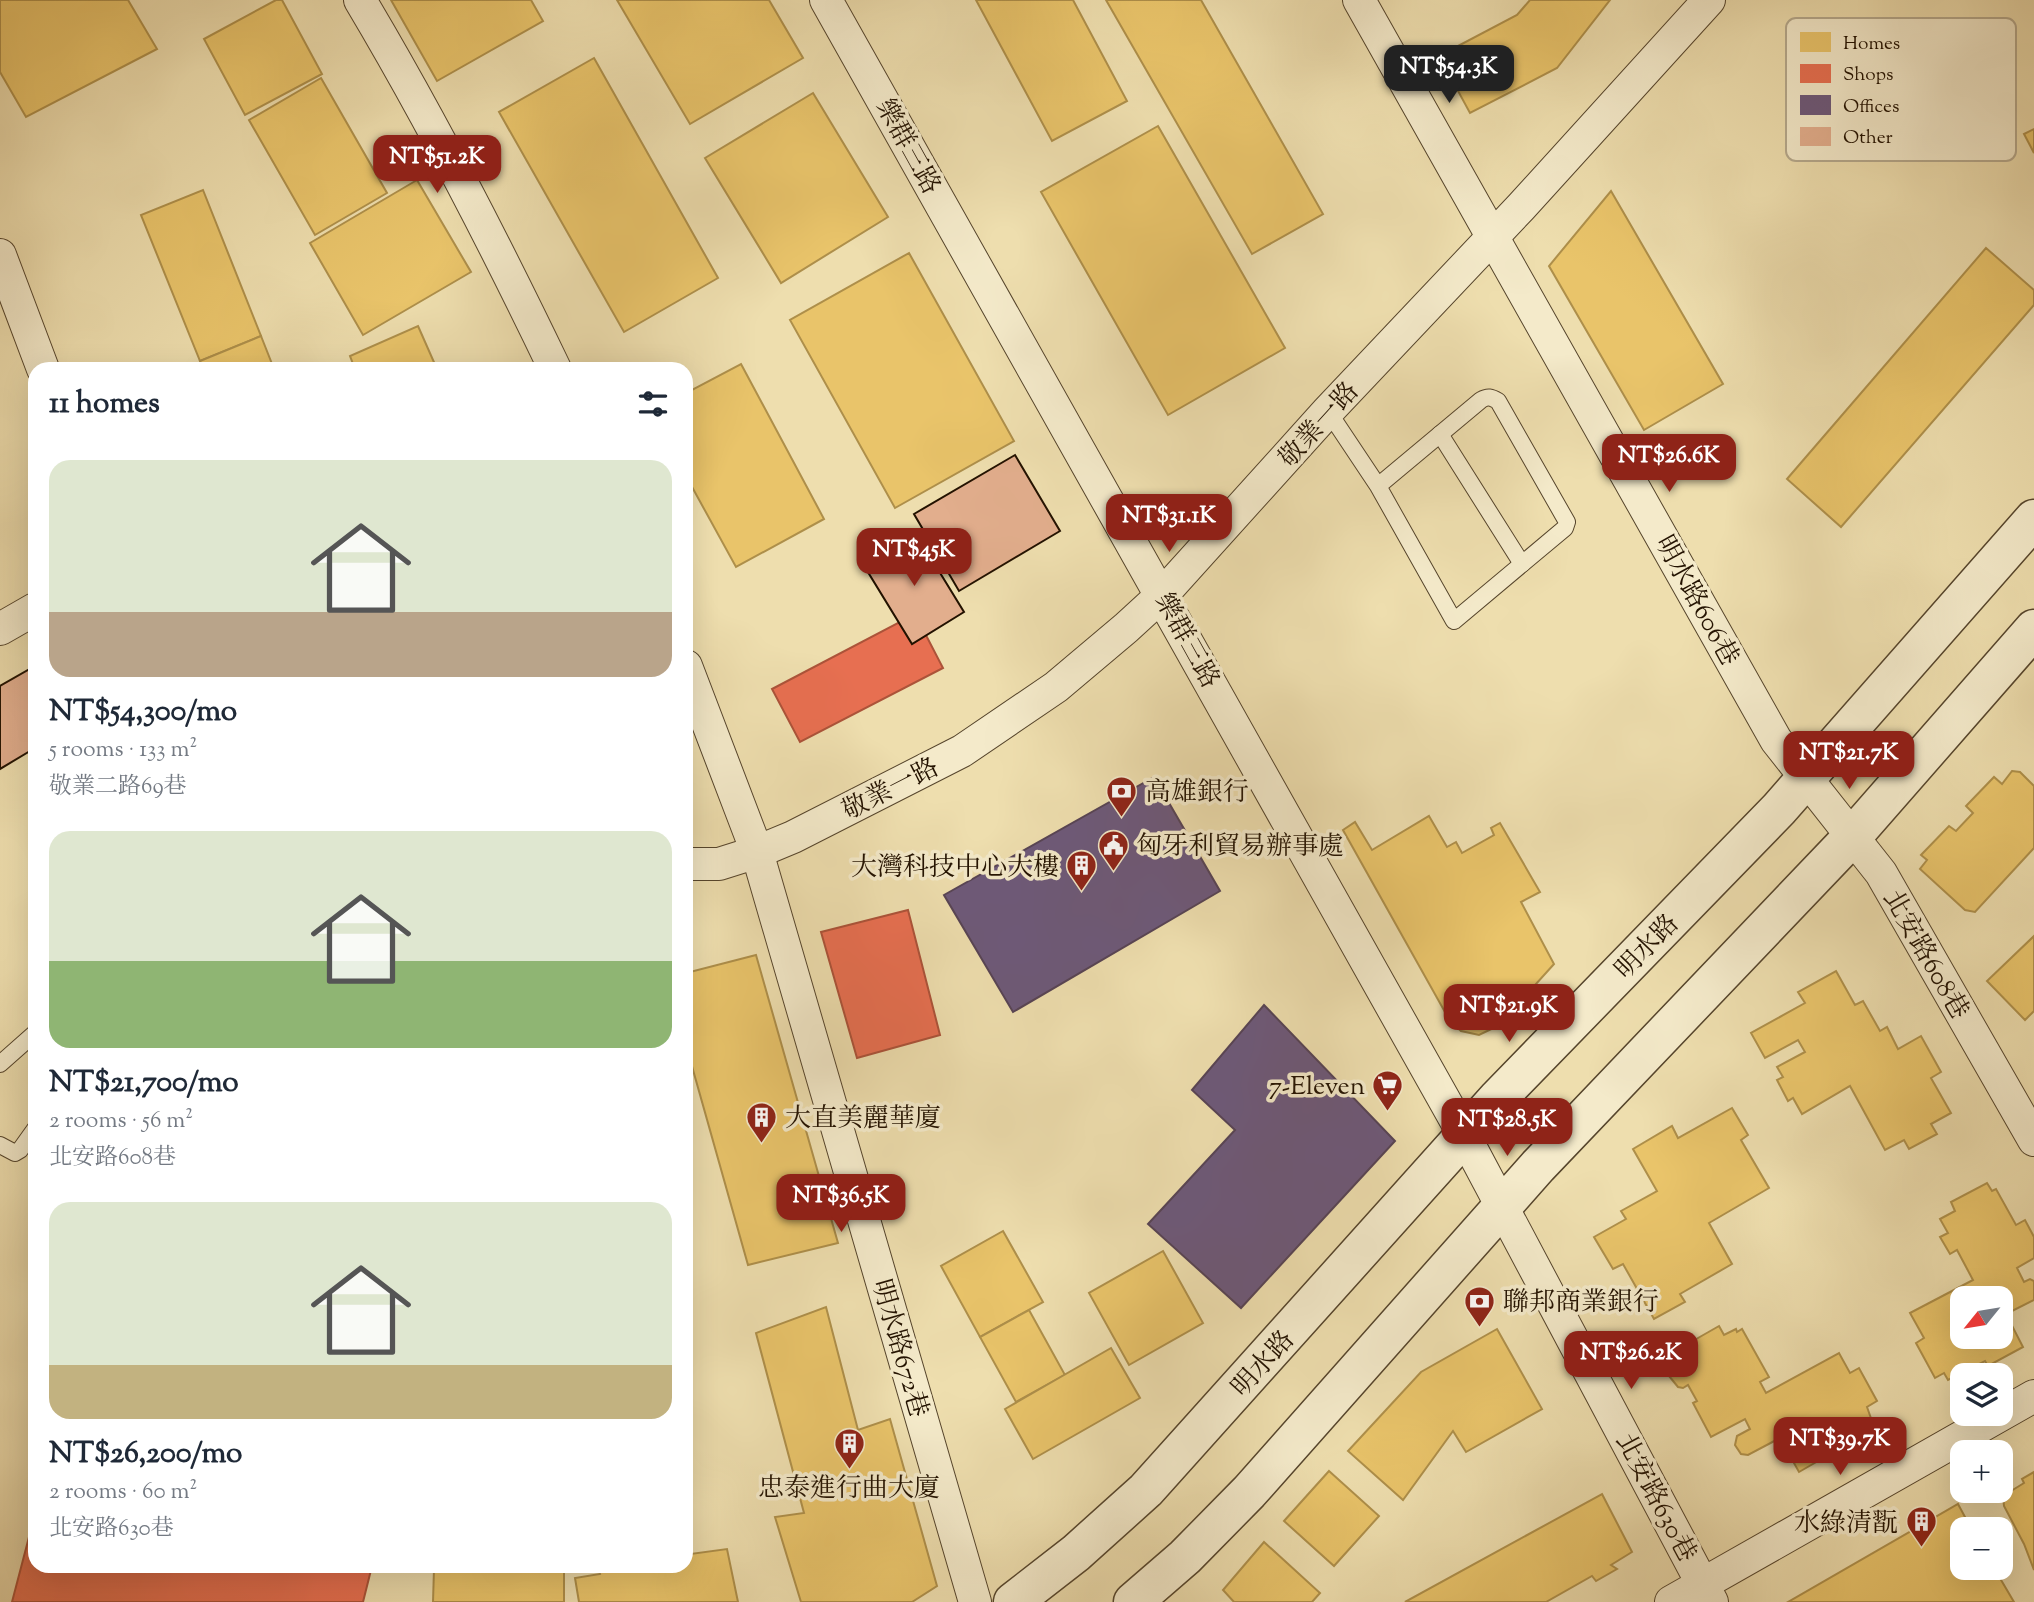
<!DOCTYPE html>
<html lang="en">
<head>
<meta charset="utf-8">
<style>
	body { margin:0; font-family:"Sorts Mill Goudy","Noto Serif TC",serif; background:#f2f2f3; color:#1f2937; height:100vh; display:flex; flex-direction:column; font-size:26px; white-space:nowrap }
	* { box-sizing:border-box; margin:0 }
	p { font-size:23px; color:#747a83 }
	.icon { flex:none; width:38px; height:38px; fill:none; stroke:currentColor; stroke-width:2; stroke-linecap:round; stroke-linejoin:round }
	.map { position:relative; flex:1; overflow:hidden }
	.panel { position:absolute; left:28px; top:362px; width:665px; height:1211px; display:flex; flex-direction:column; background:#fff; border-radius:21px; box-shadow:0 7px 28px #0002 }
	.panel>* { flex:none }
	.needle { width:46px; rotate:240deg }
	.tools { position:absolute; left:1950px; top:1286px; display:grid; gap:14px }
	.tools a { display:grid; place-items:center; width:63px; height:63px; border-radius:14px; background:#fff; box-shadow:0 7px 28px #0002; font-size:35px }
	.price { position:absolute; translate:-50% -60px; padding:0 16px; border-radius:14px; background:#8f2418; color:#fff; font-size:23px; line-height:46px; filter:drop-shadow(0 2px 4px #0008) }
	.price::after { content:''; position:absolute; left:50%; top:42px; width:21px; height:16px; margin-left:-10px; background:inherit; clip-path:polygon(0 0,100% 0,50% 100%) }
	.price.selected { background:#222; color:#fff }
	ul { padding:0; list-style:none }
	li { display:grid; align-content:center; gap:14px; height:371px; padding:0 21px }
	li span { display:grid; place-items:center; height:217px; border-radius:21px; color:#555 }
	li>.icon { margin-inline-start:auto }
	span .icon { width:126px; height:126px; fill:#fffc; stroke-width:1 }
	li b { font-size:30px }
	h2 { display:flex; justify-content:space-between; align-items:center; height:84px; padding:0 21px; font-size:30px }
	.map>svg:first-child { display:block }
</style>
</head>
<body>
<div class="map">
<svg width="2034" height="1602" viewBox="0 0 2034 1602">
	<rect width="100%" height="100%" fill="#eedeae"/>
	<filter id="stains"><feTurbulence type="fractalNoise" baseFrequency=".00286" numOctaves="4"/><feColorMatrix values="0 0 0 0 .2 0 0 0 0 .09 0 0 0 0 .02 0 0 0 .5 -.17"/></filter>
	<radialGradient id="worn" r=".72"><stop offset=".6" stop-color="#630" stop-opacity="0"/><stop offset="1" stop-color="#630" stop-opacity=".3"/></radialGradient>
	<!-- homes -->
	<g fill="#e9c46a" stroke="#ae8f4a" stroke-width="2" fill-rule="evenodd">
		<polygon points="0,0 128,0 157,49 26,117 0,72"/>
		<polygon points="276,0 282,0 322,74 245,115 204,39"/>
		<polygon points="391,0 531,0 543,21 437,81"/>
		<polygon points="617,0 769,0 803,58 690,124"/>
		<polygon points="976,0 1073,0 1127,101 1052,141"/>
		<polygon points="1106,0 1201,0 1323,214 1252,254"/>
		<polygon points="1530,0 1610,0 1557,68 1470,113 1439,56 1517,15"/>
		<polygon points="594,58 718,278 624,332 499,112"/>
		<polygon points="321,78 387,193 315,235 249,120"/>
		<polygon points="813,93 888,217 781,283 705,158"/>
		<polygon points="1158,126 1285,348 1168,415 1041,192"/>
		<polygon points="2034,129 2034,153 2024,134"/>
		<polygon points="417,180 471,272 363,335 310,243"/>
		<polygon points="203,190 261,336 200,361 141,215"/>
		<polygon points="1611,191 1723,384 1644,430 1549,266"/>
		<polygon points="1986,248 2034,290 2034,305 1841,527 1787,479"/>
		<polygon points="909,253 1014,441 895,508 790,320"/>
		<polygon points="418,326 437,369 355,369 350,356"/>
		<polygon points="261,336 274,369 203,369 200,361"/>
		<polygon points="741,364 824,519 736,567 686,476 686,393"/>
		<polygon points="2012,771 2020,772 2034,786 2034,848 1975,912 1965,910 1920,869 1927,860 1921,855 1949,826 1956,831 1973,813 1966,806 1994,777 2002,784"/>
		<polygon points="1429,816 1447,847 1456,842 1462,853 1494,835 1491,828 1500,823 1540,892 1521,902 1554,964 1498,1026 1479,1035 1461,1031 1450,1021 1343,830 1355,822 1372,850"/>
		<polygon points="2034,936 2034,1011 2025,1020 1987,981"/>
		<polygon points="756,955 838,1243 748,1265 686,1045 686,973"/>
		<polygon points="1836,971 1855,1005 1863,1001 1880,1031 1887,1027 1898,1049 1921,1036 1941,1072 1931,1078 1951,1113 1931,1124 1937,1134 1909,1149 1904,1140 1885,1150 1850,1086 1802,1114 1793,1098 1788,1101 1777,1080 1783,1077 1777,1067 1805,1052 1798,1040 1765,1058 1751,1033 1805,1003 1798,992"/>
		<polygon points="1732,1108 1748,1135 1741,1140 1769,1188 1709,1223 1732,1264 1680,1294 1685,1302 1654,1319 1623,1264 1613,1269 1594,1237 1626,1219 1621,1211 1657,1191 1633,1149 1672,1126 1678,1138"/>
		<path d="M1987 1183 1992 1191 1996 1189 2016 1225 2025 1220 2034 1237V1258L2017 1268 2024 1282 2030 1279 2034 1281V1300L2006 1314 2023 1347 1988 1366 1985 1361 1948 1380 1944 1373 1935 1378 1916 1343 1924 1338 1910 1313 1973 1280 1957 1250 1950 1254 1940 1237 1948 1233 1940 1219 1955 1211 1951 1202ZM1962 1298H2000V1337H1962Z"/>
		<polygon points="1003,1231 1043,1302 980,1337 941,1266"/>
		<polygon points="1163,1251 1203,1323 1129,1365 1089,1293"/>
		<polygon points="826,1307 858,1430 890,1419 937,1586 912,1602 801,1602 775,1517 804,1513 756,1333"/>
		<polygon points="1029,1310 1065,1375 1016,1402 980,1337"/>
		<polygon points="1719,1326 1724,1335 1736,1329 1737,1332 1742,1329 1769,1377 1760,1382 1766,1393 1839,1353 1850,1373 1859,1368 1877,1401 1867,1407 1873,1424 1836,1444 1839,1449 1799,1472 1780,1438 1748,1455 1741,1454 1735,1445 1737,1436 1750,1429 1745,1419 1711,1437 1693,1403 1697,1401 1688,1385 1683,1388 1678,1387 1669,1376 1672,1367 1686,1360 1683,1355 1688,1353 1684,1346"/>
		<polygon points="1497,1329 1542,1409 1466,1452 1453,1431 1403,1500 1348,1451 1421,1372"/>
		<polygon points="1111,1348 1140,1398 1033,1459 1005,1409"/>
		<polygon points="1329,1471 1379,1516 1334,1566 1284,1521"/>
		<polygon points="2034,1472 2034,1570 2024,1544 2004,1506 2003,1496 2024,1483 2022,1479"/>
		<polygon points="1602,1494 1632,1552 1611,1565 1617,1569 1596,1581 1592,1576 1546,1602 1405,1602"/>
		<polygon points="1958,1504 1972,1530 1962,1530 1962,1568 1994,1568 2014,1602 1788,1602"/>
		<polygon points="686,1529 691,1554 727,1549 738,1602 579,1602 575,1578 600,1574 598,1566 686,1566"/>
		<polygon points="1264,1542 1320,1593 1312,1602 1234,1602 1223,1590"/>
		<polygon points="434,1569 564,1571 564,1602 433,1602"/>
	</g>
	<!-- shops -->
	<g fill="#e76f51" stroke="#ac5339" stroke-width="2">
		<polygon points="915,614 943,668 800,742 772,689"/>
		<polygon points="908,910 940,1035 857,1058 821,932"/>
		<polygon points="35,1514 35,1566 355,1566 371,1570 363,1602 12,1602"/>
	</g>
	<!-- offices -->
	<g fill="#6d597a" stroke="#574455" stroke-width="2">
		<polygon points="1154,777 1220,891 1013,1012 944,895"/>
		<polygon points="1264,1005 1395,1141 1241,1308 1148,1224 1235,1130 1192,1090"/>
	</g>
	<!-- building -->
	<g fill="#e2ae8d" stroke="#231200" stroke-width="2">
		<polygon points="1015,455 1060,531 959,591 914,514"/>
		<polygon points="915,532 964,612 912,644 863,564"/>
		<polygon points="35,666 35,748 0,769 0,686"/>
	</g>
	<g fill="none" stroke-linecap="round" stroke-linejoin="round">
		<defs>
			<g id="service">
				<path d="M1328 411 1378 486 1454 621 1565 528 1567 522 1498 401C1491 397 1488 396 1481 400L1378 486"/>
				<polyline points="1440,434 1522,564"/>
				<polyline points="0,1064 35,1033"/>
				<polyline points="0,1145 15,1153 20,1150 35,1129"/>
			</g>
			<g id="minor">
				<path d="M360 0C431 119 495 244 555 369"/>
				<polyline points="826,0 1464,1135 1712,1602"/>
				<polyline points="1359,0 1776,740 1881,873 2034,1140"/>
				<polyline points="0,255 43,369"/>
				<polyline points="0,629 35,609"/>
				<polyline points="686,666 757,852 975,1602"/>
				<polyline points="686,864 719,864 757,852 793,837 962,751 1056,687 1126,628 1162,595 1328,411 1521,207 1709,0"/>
				<polyline points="1671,1602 2034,1396"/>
			</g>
			<g id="tertiary">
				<polyline points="1013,1602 1076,1553 1146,1490 1498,1098 1779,809 2034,519"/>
				<polyline points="1133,1602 1185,1557 1249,1492 1538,1166 1852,837 2034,629"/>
			</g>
		</defs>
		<!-- service casing -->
		<use href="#service" stroke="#56452c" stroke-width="18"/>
		<!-- minor casing -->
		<use href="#minor" stroke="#56452c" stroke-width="34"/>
		<!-- tertiary casing -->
		<use href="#tertiary" stroke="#56452c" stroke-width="41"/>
		<!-- service -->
		<use href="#service" stroke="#f4eaca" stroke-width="16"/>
		<!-- minor -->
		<use href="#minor" stroke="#f4eaca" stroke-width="32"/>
		<!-- tertiary -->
		<use href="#tertiary" stroke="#f4eaca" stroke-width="38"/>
	</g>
	<!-- icons -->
	<defs>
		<symbol id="bank-pin" viewBox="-11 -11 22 30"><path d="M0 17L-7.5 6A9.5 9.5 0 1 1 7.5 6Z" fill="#8f2418" stroke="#f4eaca"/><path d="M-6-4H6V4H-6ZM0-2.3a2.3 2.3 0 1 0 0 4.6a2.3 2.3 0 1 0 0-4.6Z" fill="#fff"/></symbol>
		<symbol id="civic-pin" viewBox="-11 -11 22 30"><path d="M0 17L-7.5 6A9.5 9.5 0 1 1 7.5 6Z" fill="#8f2418" stroke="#f4eaca"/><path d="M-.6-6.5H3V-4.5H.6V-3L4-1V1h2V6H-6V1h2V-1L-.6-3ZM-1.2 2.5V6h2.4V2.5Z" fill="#fff"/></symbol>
		<symbol id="building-pin" viewBox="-11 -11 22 30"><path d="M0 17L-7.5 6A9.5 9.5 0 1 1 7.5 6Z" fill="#8f2418" stroke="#f4eaca"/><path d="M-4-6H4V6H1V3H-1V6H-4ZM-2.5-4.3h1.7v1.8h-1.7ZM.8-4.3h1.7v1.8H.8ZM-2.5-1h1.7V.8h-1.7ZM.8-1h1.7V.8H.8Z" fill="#fff"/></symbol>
		<symbol id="supermarket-pin" viewBox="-11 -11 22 30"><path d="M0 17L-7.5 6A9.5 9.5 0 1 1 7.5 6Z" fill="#8f2418" stroke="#f4eaca"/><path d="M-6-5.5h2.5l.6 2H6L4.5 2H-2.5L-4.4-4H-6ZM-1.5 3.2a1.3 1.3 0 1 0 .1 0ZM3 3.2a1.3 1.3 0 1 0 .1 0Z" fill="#fff"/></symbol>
	</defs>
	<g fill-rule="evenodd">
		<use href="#bank-pin" x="1104" y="774" width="35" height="47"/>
		<use href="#civic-pin" x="1096" y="828" width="35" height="47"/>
		<use href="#building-pin" x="1064" y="848" width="35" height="47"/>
		<use href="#supermarket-pin" x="1370" y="1068" width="35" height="47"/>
		<use href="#building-pin" x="744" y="1100" width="35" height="47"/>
		<use href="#bank-pin" x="1462" y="1284" width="35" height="47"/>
		<use href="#building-pin" x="832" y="1426" width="35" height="47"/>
		<use href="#building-pin" x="1904" y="1504" width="35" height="47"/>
	</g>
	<g text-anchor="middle" stroke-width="7" stroke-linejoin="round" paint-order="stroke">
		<!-- street labels -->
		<g font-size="26" fill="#231200" stroke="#f4eaca">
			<text transform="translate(909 146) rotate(61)" y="9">樂群三路</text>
			<text transform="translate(1318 424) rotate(-48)" y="9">敬業一路</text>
			<text transform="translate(1698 600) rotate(61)" y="9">明水路606巷</text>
			<text transform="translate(1188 640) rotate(61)" y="9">樂群三路</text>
			<text transform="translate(890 788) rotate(-27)" y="9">敬業一路</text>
			<text transform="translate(1646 946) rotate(-46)" y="9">明水路</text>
			<text transform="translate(1927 954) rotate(60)" y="9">北安路608巷</text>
			<text transform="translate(901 1348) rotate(74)" y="9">明水路672巷</text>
			<text transform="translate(1262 1363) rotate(-48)" y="9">明水路</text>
			<text transform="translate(1657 1497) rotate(62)" y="9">北安路630巷</text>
		</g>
		<!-- poi labels -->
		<g font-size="26" fill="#231200" stroke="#f4eaca" text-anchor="start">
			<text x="1145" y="800">高雄銀行</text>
			<text x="1136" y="854">匈牙利貿易辦事處</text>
			<text x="1059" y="875" text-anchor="end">大灣科技中心大樓</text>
			<text x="1365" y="1094" text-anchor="end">7-Eleven</text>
			<text x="785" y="1126">大直美麗華廈</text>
			<text x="1503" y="1310">聯邦商業銀行</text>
			<text x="849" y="1496" text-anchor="middle">忠泰進行曲大廈</text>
			<text x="1898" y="1531" text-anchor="end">水綠清翫</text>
		</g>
	</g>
	<!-- legend -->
	<rect x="1786" y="18" width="230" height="143" rx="10" fill="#f4eaca" stroke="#b5a98d" stroke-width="2"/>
	<rect x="1800" y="32" width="31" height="20" fill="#e9c46a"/>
	<rect x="1800" y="64" width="31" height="19" fill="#e76f51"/>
	<rect x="1800" y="95" width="31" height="20" fill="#6d597a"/>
	<rect x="1800" y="127" width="31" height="19" fill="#e2ae8d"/>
	<g font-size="19" fill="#231200">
		<text x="1843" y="49">Homes</text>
		<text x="1843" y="80">Shops</text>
		<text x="1843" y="112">Offices</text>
		<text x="1843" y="143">Other</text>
	</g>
	<rect width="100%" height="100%" filter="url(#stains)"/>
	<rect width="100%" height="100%" fill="url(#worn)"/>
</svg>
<div class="tools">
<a><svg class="needle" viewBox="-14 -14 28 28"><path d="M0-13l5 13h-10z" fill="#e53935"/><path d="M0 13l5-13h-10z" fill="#747a83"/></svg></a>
<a><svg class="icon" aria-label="layers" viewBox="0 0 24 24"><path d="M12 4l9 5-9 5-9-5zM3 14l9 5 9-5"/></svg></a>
<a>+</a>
<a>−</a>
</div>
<b class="price selected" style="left:1449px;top:105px">NT$54.3K</b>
<b class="price" style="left:437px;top:195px">NT$51.2K</b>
<b class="price" style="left:1669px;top:494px">NT$26.6K</b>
<b class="price" style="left:1169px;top:554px">NT$31.1K</b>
<b class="price" style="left:914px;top:588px">NT$45K</b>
<b class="price" style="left:1849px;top:791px">NT$21.7K</b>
<b class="price" style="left:1509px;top:1044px">NT$21.9K</b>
<b class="price" style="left:1507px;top:1158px">NT$28.5K</b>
<b class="price" style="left:841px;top:1234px">NT$36.5K</b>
<b class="price" style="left:1631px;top:1391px">NT$26.2K</b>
<b class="price" style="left:1840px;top:1477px">NT$39.7K</b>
<section class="panel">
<h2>11 homes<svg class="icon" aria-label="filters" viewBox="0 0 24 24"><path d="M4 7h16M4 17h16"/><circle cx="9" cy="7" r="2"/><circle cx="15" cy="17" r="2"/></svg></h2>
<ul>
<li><span style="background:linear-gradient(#dfe7d0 70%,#b9a48a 0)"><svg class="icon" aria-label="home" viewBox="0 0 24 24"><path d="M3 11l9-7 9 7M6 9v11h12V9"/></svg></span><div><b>NT$54,300/mo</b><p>5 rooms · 133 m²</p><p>敬業二路69巷</p></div></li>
<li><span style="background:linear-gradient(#dfe7d0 60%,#8fb573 0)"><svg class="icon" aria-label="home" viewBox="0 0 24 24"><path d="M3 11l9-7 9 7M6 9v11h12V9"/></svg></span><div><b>NT$21,700/mo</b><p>2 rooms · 56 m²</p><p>北安路608巷</p></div></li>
<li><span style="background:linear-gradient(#dfe7d0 75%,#c2b280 0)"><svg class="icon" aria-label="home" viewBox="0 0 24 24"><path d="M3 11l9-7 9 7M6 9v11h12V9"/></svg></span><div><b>NT$26,200/mo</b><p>2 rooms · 60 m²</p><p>北安路630巷</p></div></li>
</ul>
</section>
</div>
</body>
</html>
